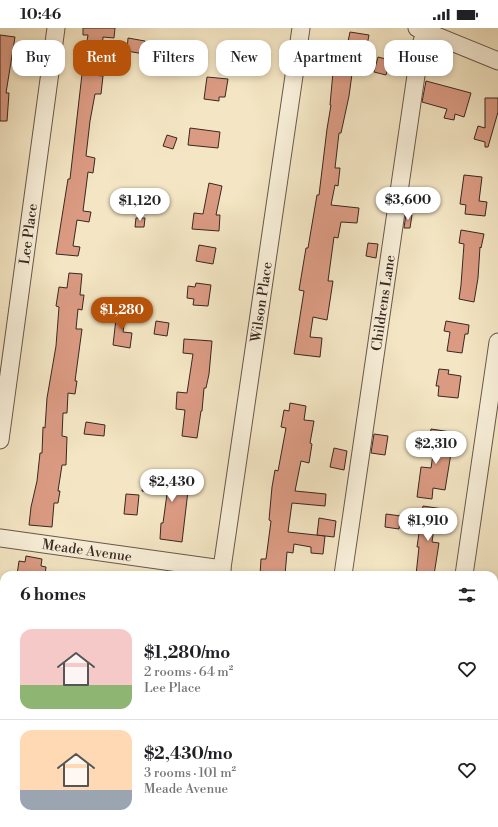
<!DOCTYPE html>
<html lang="en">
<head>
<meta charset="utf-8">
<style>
	body { margin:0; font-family:"Libre Bodoni",serif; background:#f2f2f2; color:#202124; height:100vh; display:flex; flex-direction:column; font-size:15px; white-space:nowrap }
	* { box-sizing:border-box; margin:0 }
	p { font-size:13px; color:#757577 }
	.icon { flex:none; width:22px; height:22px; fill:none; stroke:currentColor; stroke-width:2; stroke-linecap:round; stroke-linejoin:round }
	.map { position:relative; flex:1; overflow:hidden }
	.sheet { position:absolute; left:0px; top:543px; width:498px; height:256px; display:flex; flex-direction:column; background:#fff; border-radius:12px 12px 0 0; box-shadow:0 2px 6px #0003 }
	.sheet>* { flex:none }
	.hud { position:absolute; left:12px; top:12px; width:474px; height:36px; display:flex; gap:8px }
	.price { position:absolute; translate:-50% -34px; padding:0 9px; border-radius:14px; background:#fff; color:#222; font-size:13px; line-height:26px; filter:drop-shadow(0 1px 2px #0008) }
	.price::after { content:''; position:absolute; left:50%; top:24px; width:12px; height:9px; margin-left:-6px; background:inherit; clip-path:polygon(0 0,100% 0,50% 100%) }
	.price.on { background:#b45309; color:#fff }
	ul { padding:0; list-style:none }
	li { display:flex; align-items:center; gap:12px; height:100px; padding:0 20px }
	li+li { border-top:1px solid #e0e0e0 }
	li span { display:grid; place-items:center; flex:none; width:112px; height:80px; border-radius:12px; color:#555 }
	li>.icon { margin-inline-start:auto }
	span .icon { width:48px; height:48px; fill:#fffc; stroke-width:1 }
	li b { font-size:17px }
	h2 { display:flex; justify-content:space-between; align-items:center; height:48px; padding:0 20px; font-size:17px }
	.pill { padding:0 14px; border-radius:12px; background:#fff; box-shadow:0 2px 6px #0003; font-size:14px; line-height:36px }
	.pill.on { background:#b45309; color:#fff }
	.status { display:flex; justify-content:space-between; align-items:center; height:28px; padding:0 20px; background:#fff; direction:ltr }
	.status svg { height:11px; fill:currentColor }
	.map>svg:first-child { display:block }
</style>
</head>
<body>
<div class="status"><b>10:46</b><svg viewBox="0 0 49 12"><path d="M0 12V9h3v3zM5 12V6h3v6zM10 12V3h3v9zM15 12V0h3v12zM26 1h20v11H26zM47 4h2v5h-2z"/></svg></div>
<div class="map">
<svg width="498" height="799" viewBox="0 0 498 799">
	<rect width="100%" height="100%" fill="#f4e6c4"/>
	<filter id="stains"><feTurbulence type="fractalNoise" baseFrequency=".005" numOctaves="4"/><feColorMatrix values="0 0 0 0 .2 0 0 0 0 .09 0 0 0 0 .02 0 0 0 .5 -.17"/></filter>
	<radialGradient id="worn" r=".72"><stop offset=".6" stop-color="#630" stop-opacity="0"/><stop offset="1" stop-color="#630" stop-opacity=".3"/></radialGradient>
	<!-- building -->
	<g fill="#db9b83" stroke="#382821">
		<polygon points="83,0 115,0 114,10 103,9 102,21 86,19 88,7 83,7"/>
		<polygon points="350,4 369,7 365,27 346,23"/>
		<polygon points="0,7 15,9 6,65 9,65 7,93 0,93"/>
		<polygon points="128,10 145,13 144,26 127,23"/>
		<polygon points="378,29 390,32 386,47 374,44"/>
		<polygon points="333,44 352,46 349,68 341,105 339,105 335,140 340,140 338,158 335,157 331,177 359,180 357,195 341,194 338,210 334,209 328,253 333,253 327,292 313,289 310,309 322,310 320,329 294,326 304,263 299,262 306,220 308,220 317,167 319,167 327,101 331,77 330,77"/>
		<polygon points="82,46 103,48 101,66 95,66 90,93 86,128 95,130 93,145 88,144 83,183 91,184 89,194 77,192 73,218 80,219 78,228 56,226 68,151 70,151"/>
		<polygon points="207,49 228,51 225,69 219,69 219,73 204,71"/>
		<polygon points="426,53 471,65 464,89 455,86 454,92 444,90 447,81 422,74"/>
		<polygon points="485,70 498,70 498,84 488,119 485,119 485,114 474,111 478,98 485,100"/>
		<polygon points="190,100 220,104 218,120 188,117"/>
		<polygon points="167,107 177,110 173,121 163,118"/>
		<polygon points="464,147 482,149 479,173 487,174 485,188 465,186 466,177 460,176"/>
		<polygon points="209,155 222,158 216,187 220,187 219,203 192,201 194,185 203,186"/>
		<polygon points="406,186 412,187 410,200 404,200"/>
		<polygon points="136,190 145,190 144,199 135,199"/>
		<polygon points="461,202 484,206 481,220 480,219 478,250 474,274 459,271 461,257 464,216 459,215"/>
		<polygon points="368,215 378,216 376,230 366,228"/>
		<polygon points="199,217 216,220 213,236 196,233"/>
		<polygon points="69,245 82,246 80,267 84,267 82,282 78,281 76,301 82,301 75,353 77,353 75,366 68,365 67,385 63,385 62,408 67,409 66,437 62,437 58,463 60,463 58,475 54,475 52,499 29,497 31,479 37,453 40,425 42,425 43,399 45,400 47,370 56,318 59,279 56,278 59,259 67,260"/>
		<polygon points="196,255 211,257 208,278 193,277 194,271 187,270 188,258 195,259"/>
		<polygon points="117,282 126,283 123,304 132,305 130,320 113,317"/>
		<polygon points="156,293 169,295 167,308 154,306"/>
		<polygon points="446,293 469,297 468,306 465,306 462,325 447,323 450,304 444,303"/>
		<polygon points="184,311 212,313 209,346 206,360 204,360 202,383 201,383 197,410 182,408 185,382 176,381 177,364 187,365 193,326 183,325"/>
		<polygon points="439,341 449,342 448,346 461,348 458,370 438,368 439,358 436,358"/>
		<polygon points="290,375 306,378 304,392 314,393 310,415 312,416 309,435 301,433 295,463 326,466 325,478 292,475 288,504 325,508 323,526 311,525 311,519 294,516 293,525 287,524 285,547 260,547 261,531 266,531 271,493 269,492 272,459 275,442 278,443 286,400 281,399 284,382 289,383"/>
		<polygon points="86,394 105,397 104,408 84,406"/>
		<polygon points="431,401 451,404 450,413 453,413 445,462 433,460 432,471 417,469 421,439 431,440 435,412 430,411"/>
		<polygon points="374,406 388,408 385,427 371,425"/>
		<polygon points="334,420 347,423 344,442 330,439"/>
		<polygon points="161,445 192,447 191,455 195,455 194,464 188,463 182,514 160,511 161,495 163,495 167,466 142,463 144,451 161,453"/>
		<polygon points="126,466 139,467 137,487 124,486"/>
		<polygon points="423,478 443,481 441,493 435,492 432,514 439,515 434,547 416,547 419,519 417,519"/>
		<polygon points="386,486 401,488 399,501 385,499"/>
		<polygon points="319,490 336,493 334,509 317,507"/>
		<polygon points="26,528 42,531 41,538 46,539 45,547 17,547 19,533 25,534"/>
	</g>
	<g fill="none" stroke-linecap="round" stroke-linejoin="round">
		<defs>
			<g id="minor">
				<polyline points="417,0 498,33"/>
				<path id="s1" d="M0 412 56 0"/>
				<path id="s2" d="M0 510 222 541"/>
				<path id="s3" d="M221 547 301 0"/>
				<path id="s4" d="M343 547 420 20 425 4"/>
				<polyline points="464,547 498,314"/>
				<polyline points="494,709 498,710"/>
				<polyline points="187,799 188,795"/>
				<polyline points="428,799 429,795"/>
			</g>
		</defs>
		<!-- minor casing -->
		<use href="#minor" stroke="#67584a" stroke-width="19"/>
		<!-- minor -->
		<use href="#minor" stroke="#f8efd9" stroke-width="17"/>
	</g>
	<g text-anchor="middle" stroke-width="4" stroke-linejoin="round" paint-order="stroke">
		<!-- street labels -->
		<g font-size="14" fill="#382821" stroke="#f8efd9">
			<text dy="5" stroke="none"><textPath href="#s1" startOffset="208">Lee Place</textPath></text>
			<text dy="5" stroke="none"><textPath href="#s3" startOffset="276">Wilson Place</textPath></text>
			<text dy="5" stroke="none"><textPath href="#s4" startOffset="275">Childrens Lane</textPath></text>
			<text dy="5" stroke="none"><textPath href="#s2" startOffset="88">Meade Avenue</textPath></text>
		</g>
	</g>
	<rect width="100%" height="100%" filter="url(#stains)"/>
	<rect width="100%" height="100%" fill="url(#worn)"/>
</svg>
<b class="price" style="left:408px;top:193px">$3,600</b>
<b class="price" style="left:140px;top:194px">$1,120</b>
<b class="price on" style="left:122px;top:303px">$1,280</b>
<b class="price" style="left:436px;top:437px">$2,310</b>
<b class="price" style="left:172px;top:475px">$2,430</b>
<b class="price" style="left:428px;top:514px">$1,910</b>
<div class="hud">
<a class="pill">Buy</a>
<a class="pill on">Rent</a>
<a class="pill">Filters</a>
<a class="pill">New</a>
<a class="pill">Apartment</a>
<a class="pill">House</a>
</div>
<section class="sheet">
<h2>6 homes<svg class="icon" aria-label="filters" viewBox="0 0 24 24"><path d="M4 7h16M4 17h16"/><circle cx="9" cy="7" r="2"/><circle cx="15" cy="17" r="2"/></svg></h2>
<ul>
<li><span style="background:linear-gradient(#f6c9c9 70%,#8fb573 0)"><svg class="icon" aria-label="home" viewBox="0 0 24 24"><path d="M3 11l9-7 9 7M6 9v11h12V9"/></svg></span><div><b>$1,280/mo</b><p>2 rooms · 64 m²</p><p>Lee Place</p></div><svg class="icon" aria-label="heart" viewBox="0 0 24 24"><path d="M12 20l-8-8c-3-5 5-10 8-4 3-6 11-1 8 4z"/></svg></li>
<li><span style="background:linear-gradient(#ffd9b3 75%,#9aa5b1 0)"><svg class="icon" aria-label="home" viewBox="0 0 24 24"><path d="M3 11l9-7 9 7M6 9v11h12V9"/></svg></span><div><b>$2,430/mo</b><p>3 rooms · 101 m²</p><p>Meade Avenue</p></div><svg class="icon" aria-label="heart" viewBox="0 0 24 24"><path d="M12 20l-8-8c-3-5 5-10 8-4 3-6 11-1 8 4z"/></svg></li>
</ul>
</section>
</div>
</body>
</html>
